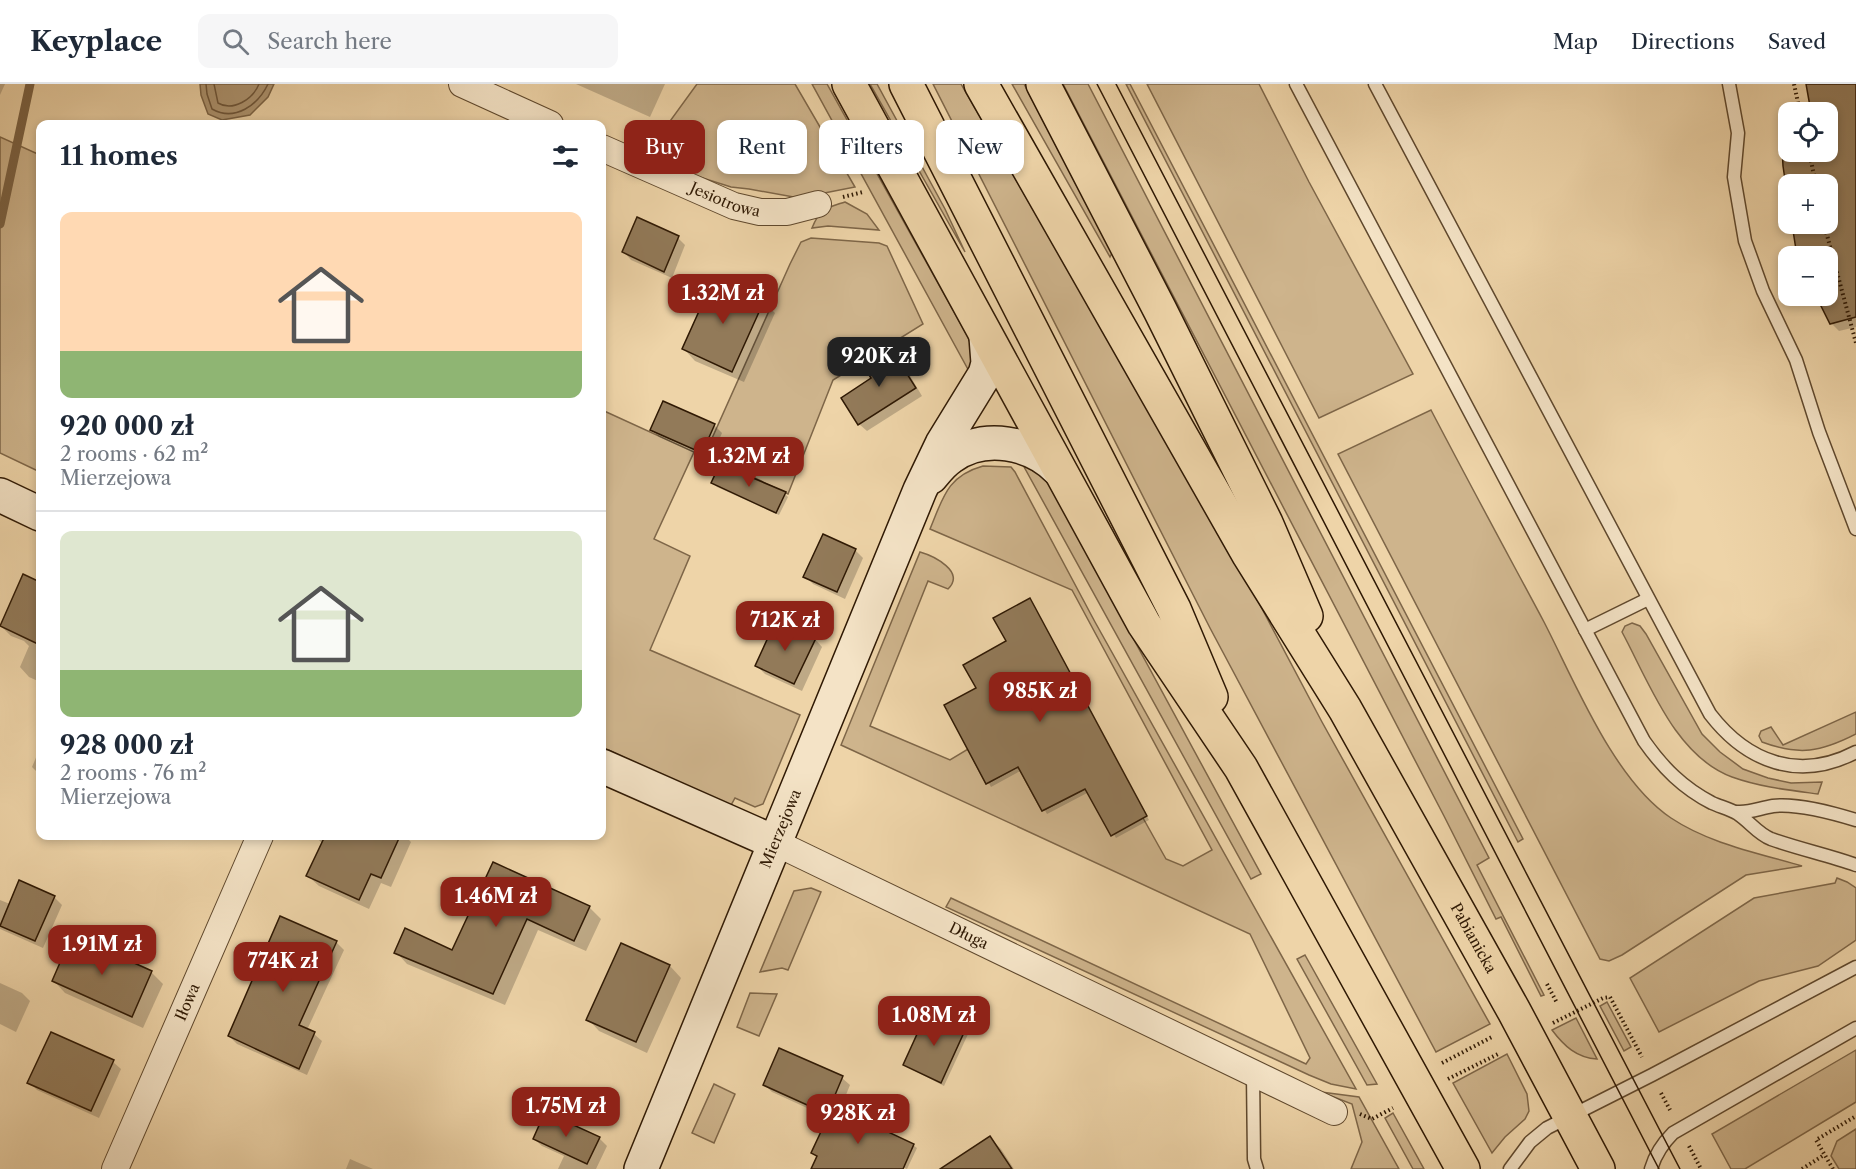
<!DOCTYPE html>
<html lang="en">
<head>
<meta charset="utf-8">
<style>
	body { margin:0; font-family:"Libre Caslon Text",serif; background:#f6f6f7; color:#1f2937; height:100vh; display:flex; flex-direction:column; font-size:22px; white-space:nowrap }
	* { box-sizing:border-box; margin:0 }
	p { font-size:20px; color:#747a83 }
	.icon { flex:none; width:33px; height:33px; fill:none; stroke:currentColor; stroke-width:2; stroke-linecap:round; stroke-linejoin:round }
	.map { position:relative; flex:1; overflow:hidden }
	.drawer { position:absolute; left:36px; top:36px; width:570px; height:720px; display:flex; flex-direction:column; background:#fff; border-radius:12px; box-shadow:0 3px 9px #0003 }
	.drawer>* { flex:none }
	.hud { position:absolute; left:624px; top:36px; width:570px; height:54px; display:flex; gap:12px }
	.buttons { position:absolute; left:1778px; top:18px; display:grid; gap:12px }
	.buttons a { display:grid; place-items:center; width:60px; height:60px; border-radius:12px; background:#fff; box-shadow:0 3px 9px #0003; font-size:30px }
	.price { position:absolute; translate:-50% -51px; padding:0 14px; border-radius:12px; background:#8f2418; color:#fff; font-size:20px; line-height:39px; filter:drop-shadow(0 2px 3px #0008) }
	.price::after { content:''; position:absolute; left:50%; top:36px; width:18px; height:14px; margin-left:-9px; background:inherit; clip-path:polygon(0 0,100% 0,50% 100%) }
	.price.on { background:#222; color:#fff }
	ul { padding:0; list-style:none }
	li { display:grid; align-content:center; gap:12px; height:318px; padding:0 24px }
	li+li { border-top:2px solid #e0e1e3 }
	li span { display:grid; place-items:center; height:186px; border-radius:12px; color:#555 }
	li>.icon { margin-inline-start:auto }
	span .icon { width:108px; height:108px; fill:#fffc; stroke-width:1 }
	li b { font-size:26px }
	h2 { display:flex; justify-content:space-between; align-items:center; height:72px; padding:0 24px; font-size:26px }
	.chip { padding:0 21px; border-radius:12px; background:#fff; box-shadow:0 3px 9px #0003; font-size:21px; line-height:54px }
	.chip.on { background:#8f2418; color:#fff }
	header { display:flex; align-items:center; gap:36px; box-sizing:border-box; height:84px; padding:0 30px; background:#fff; border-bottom:2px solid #e0e1e3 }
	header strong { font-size:28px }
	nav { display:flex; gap:33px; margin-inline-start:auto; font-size:21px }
	.search { width:420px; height:54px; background:#f6f6f7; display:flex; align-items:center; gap:15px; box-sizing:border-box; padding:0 21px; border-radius:12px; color:#747a83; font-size:22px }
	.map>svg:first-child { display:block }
</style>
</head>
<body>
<header>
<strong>Keyplace</strong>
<div class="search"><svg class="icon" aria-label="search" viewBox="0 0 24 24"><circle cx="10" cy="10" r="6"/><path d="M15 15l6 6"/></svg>Search here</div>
<nav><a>Map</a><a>Directions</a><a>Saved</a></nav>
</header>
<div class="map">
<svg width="1856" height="1085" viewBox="0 0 1856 1085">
	<rect width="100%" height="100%" fill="#eed4a8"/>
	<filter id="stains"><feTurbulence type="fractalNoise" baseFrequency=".00333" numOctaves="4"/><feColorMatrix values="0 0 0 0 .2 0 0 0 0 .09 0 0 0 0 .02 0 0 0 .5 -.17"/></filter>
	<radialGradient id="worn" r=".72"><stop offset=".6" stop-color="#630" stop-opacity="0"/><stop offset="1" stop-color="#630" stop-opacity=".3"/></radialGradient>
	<!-- green -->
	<g fill="#ceb48c" stroke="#7e6648" stroke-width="1.5">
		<polygon points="697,0 795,0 855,103 799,114 749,105 731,103 671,84 649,66"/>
		<path d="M812 0H827L968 253C973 265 972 276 970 289Z"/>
		<polygon points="870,0 877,0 945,125 965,168"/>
		<polygon points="933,0 961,0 1259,519 1322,638 1490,940 1436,968 1210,544"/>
		<polygon points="1012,0 1024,0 1112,169 1110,173"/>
		<polygon points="1063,0 1088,0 1489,774 1477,781 1544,911 1541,912 1501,833 1496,835 1444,732"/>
		<polygon points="1126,0 1130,0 1523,755 1518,758"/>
		<polygon points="1147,0 1259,0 1309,98 1413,290 1319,334"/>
		<polygon points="0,53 40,71 40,388 0,369"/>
		<path d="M845 118 867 130 879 146 828 142 812 144C820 124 826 124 845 118Z"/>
		<polygon points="811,154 879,159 887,162 923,240 833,296 788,410 705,370 790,180 801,158"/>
		<polygon points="602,326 694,368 654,455 690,472 650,566 800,631 763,720 755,723 735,714 730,723 602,663"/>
		<path d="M1431 326C1468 397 1506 467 1544 538 1575 598 1614 696 1671 734 1710 760 1758 769 1802 782L1746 791 1622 871 1609 877 1600 875 1338 370Z"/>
		<polygon points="1023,381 1039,390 1050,401 1261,790 1251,795"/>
		<path d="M983 382 1011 383 1015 388 1095 538 1356 1005 1331 1000 1309 991 946 823 951 814 1306 980 1310 974 1250 850 841 661 920 468C934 472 966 488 948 505L928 497 870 642 950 676 968 665 986 700 1018 683 1042 727 1085 705 1143 734 1166 775 1183 782 1212 766 1072 506 930 445C943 414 947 392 983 382Z"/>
		<path d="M1632 539 1640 542 1646 550 1702 650 1720 668 1743 685 1768 694 1791 699 1822 698 1818 710C1788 706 1760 703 1732 693 1675 672 1649 598 1622 548L1625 542Z"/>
		<path d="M1856 628V650C1821 668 1799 672 1762 658L1759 652 1761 647 1771 643 1783 661Z"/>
		<polygon points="1837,794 1847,798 1856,804 1856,856 1818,882 1759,897 1659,948 1630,894 1754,814 1835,799"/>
		<polygon points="811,804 821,808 788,886 782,884 760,888 794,807"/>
		<polygon points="1305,871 1377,1000 1367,1001 1297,875"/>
		<polygon points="750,909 777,910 759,952 737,943"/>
		<polygon points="1607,918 1631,963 1624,967 1600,922"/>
		<path d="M1576 934 1597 975C1577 974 1564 962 1552 946Z"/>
		<polygon points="1856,966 1856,1018 1745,1085 1731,1085 1712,1050"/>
		<polygon points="1507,970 1527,1010 1529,1027 1525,1035 1505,1053 1492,1069 1453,999"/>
		<polygon points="714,1000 735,1010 714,1059 692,1049"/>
		<polygon points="1321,1008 1359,1013 1399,1085 1351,1085 1362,1058 1352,1020"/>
		<polygon points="1393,1029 1424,1085 1413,1085 1385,1034"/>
		<polygon points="1856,1045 1856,1085 1839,1085 1831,1072 1837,1057"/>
	</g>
	<!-- water -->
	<polygon fill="#ad9470" stroke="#7b6345" stroke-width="1.5" points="200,0 274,0 268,13 250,31 222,36 208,30 201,11"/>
	<!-- shadow -->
	<g fill="#0003">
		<polygon points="0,0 5,0 0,11"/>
		<polygon points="576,0 665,0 650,33"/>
		<polygon points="1808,0 1856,0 1856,243 1839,247 1831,239 1819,212 1827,212 1827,172 1802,172 1794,140 1827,140 1827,100 1788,100 1788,106 1784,82 1783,46 1788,45 1788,68 1827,68 1827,28 1813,28"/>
		<polygon points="678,154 685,161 672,194 631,176 624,168"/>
		<polygon points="763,218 775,229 744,298 695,277 684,265"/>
		<polygon points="892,268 900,275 922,312 867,347 859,340 873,295"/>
		<polygon points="714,341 722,349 710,376 659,353 652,346"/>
		<polygon points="713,399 785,410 788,413 779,431 717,403"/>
		<polygon points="855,466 863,474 845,515 813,500 805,492"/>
		<polygon points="24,492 40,499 40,598 29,593 20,583 29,562 24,557 11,552 1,542"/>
		<polygon points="1033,520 1149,736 1116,754 1089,708 1047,730 1022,686 991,703 946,622 978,605"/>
		<polygon points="815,555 822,563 802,607 765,590 757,582"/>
		<polygon points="40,664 40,691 32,683"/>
		<polygon points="319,752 405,752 411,758 391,803 381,799 369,825 319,802 308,792 323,760 317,754"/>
		<polygon points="493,780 589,823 601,835 586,867 538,846 505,921 407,880 396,868 452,868"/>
		<polygon points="54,813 62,821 43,864 0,845 0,816 10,820"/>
		<polygon points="336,858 344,866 307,946 314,950 322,957 307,991 237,960 229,952"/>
		<polygon points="621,861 670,882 681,894 647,969 599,947 588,935"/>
		<polygon points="151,888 163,900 143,944 65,909 54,897"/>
		<polygon points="0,899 22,909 30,917 16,948 0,940"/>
		<polygon points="965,945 969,948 944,1002 904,981"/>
		<polygon points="780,966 842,994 850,1001 841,1023 857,1030 861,1033 860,1036 913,1061 917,1064 907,1085 875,1072 869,1085 840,1085 817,1072 813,1069 829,1034 772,1008 765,1001"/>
		<polygon points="113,978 121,985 99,1034 37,1006 29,998"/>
		<polygon points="599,1054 607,1062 596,1085 558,1085 564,1072 542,1062 534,1055"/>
		<polygon points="990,1054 1001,1065 1014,1085 942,1085"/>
		<polygon points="350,1075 373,1085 346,1085"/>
	</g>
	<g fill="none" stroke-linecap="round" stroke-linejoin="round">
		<!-- shore -->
		<g stroke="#6e563a" stroke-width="1.5">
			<path d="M206 0 207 10 212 25C235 38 258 21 268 0"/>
			<path d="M214 0 218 19C233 28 253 15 259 0"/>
		</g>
		<!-- stream -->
		<polyline stroke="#7b6345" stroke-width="9" points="0,140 30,0"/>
	</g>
	<!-- building -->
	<g fill="#927a59" stroke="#2f1904" stroke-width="1.5">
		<polygon points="1806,0 1856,0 1856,233 1830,240 1816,212 1827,212 1827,172 1797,172 1792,140 1827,140 1827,100 1788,100 1788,116 1783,82 1781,45 1788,43 1788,68 1827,68 1827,28 1811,28"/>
		<polygon points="637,133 679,152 664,188 622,168"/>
		<polygon points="714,194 764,217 732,288 682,265"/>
		<polygon points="892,266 916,304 858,341 841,314 871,294 864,283"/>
		<polygon points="663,317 715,340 702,369 650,346"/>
		<polygon points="720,380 786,408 776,429 711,399"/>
		<polygon points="823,450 856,465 837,508 803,493"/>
		<polygon points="23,490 40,498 40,561 0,542"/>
		<polygon points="1030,514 1147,732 1111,752 1085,705 1042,727 1018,683 986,700 944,621 976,604 963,581 1006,557 993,534"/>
		<polygon points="776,536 816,554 794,600 755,582"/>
		<polygon points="325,752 400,752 381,794 371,790 359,816 306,792"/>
		<polygon points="493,778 590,822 574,857 527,835 493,910 394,869 405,844 452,866"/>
		<polygon points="19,796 55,812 35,857 0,842"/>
		<polygon points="280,832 337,857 299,941 315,948 299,985 228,952"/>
		<polygon points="72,851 152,887 132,933 52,897"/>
		<polygon points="621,859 670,881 636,958 586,936"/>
		<polygon points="928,926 966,944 941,999 903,981"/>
		<polygon points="51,948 114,976 91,1027 27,999"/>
		<polygon points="779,964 843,992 827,1030 763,1001"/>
		<polygon points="833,1022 914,1060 903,1085 811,1085 817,1072 811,1069"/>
		<polygon points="545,1028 600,1053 587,1080 533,1055"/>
		<polygon points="990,1052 1012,1085 940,1085"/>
	</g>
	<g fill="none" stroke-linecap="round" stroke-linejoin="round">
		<defs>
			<g id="lane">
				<path d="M1296 0 1644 657C1663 684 1683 704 1712 719 1721 723 1730 725 1738 730 1750 738 1758 750 1771 755 1799 765 1828 771 1856 781"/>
				<path d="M1375 0 1710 630C1747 678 1799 698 1856 668"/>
				<polyline points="1729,0 1738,49 1734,93 1745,157 1763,207 1796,276 1819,348 1856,445"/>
				<polyline points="1585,546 1648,515"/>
				<path d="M1737 728C1750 729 1760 724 1773 722 1798 719 1833 729 1856 736"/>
				<polyline points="1253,990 1254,1075 1257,1085"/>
				<polyline points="1510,1085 1530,1058 1547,1044 1652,991 1856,883"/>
				<path d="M1651 1085C1655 1071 1663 1059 1673 1049L1856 944"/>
			</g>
			<g id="street">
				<polyline points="462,0 550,40"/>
				<path id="s1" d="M602 64 734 122 760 128H787L818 120"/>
				<path id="s2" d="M774 758 1334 1028"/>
				<path id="s3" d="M115 1085 260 752"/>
			</g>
			<g id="secondary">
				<path d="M931 393C937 386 943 378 951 373 984 349 1032 358 1059 386"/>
				<polyline points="0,411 40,430"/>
				<polyline points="602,682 774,758"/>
				<path id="s4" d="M641 1085 920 406 942 360 985 290 988 279 986 253"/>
			</g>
			<g id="primary">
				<polyline points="849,0 1144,540 1241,684 1463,1085"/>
				<polyline points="906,0 1174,525 1211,613"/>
				<path id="s5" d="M981 0 1249 471 1345 625 1514 927 1598 1085"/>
				<polyline points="1043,0 1160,226 1266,439 1306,532"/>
			</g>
		</defs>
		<!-- lane casing -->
		<use href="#lane" stroke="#5f482d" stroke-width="15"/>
		<!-- street casing -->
		<use href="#street" stroke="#5f482d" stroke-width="28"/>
		<!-- secondary casing -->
		<use href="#secondary" stroke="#2f1904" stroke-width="36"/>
		<!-- primary casing -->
		<use href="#primary" stroke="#2f1904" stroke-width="36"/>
		<!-- path -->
		<g stroke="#2f1904" stroke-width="4" stroke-dasharray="1.5 3" stroke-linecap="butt">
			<polyline points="1794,0 1800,28"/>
			<polyline points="1809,68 1816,100"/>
			<polyline points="843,113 863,108"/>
			<polyline points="1824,140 1856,259"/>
			<polyline points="1547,900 1557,919"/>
			<polyline points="1553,939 1603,914 1610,913 1642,973"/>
			<polyline points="1442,979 1492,953"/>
			<polyline points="1448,995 1500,969"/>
			<polyline points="1661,1009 1670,1026"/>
			<polyline points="1360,1030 1372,1035 1393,1024"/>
			<polyline points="1689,1062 1701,1085"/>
			<polyline points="1802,1085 1824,1071"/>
			<polyline points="1833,1085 1816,1056 1856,1032"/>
		</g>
		<!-- lane -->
		<use href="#lane" stroke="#f4e3c6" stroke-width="12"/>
		<!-- street -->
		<use href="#street" stroke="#f4e3c6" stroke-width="26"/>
		<!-- secondary -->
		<use href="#secondary" stroke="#f4e3c6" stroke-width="33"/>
		<!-- primary -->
		<use href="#primary" stroke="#eed4a8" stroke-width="33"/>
		<!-- tram -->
		<g stroke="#2f1904" stroke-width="1.5">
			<polyline points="1097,0 1659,1085"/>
			<polyline points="1116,0 1680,1085"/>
		</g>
	</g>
	<g text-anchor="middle" stroke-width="6" stroke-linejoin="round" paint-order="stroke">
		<!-- street labels -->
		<g font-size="15" fill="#2f1904" stroke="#f4e3c6">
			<text dy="5" stroke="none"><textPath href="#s1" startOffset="134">Jesiotrowa</textPath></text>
			<text dy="5" stroke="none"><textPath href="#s4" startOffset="368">Mierzejowa</textPath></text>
			<text dy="5" stroke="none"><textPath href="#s2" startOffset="216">Długa</textPath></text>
			<text dy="5" stroke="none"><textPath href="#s5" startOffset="986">Pabianicka</textPath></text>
			<text dy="5" stroke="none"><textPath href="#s3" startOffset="182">Iłowa</textPath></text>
		</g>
	</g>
	<rect width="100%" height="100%" filter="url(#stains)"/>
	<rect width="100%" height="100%" fill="url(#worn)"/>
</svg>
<div class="buttons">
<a><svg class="icon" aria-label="locate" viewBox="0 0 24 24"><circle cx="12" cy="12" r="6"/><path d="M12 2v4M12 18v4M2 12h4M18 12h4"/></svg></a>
<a>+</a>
<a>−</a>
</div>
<b class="price" style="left:723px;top:241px">1.32M zł</b>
<b class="price on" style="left:879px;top:304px">920K zł</b>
<b class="price" style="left:749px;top:404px">1.32M zł</b>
<b class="price" style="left:785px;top:568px">712K zł</b>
<b class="price" style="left:1040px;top:639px">985K zł</b>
<b class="price" style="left:496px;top:844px">1.46M zł</b>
<b class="price" style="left:102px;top:892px">1.91M zł</b>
<b class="price" style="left:283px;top:909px">774K zł</b>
<b class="price" style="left:934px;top:963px">1.08M zł</b>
<b class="price" style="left:566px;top:1054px">1.75M zł</b>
<b class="price" style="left:858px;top:1061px">928K zł</b>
<div class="hud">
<a class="chip on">Buy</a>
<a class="chip">Rent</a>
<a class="chip">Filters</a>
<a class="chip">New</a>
</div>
<section class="drawer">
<h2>11 homes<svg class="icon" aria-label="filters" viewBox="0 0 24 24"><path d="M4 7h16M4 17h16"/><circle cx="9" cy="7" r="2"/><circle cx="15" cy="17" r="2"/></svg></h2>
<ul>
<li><span style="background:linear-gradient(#ffd9b3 75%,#8fb573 0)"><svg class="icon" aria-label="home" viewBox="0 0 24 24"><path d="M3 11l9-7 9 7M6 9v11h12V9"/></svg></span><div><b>920 000 zł</b><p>2 rooms · 62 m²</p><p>Mierzejowa</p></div></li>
<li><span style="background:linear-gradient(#dfe7d0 75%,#8fb573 0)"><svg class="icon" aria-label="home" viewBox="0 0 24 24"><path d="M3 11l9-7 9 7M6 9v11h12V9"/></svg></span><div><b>928 000 zł</b><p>2 rooms · 76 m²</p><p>Mierzejowa</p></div></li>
</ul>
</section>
</div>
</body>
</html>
